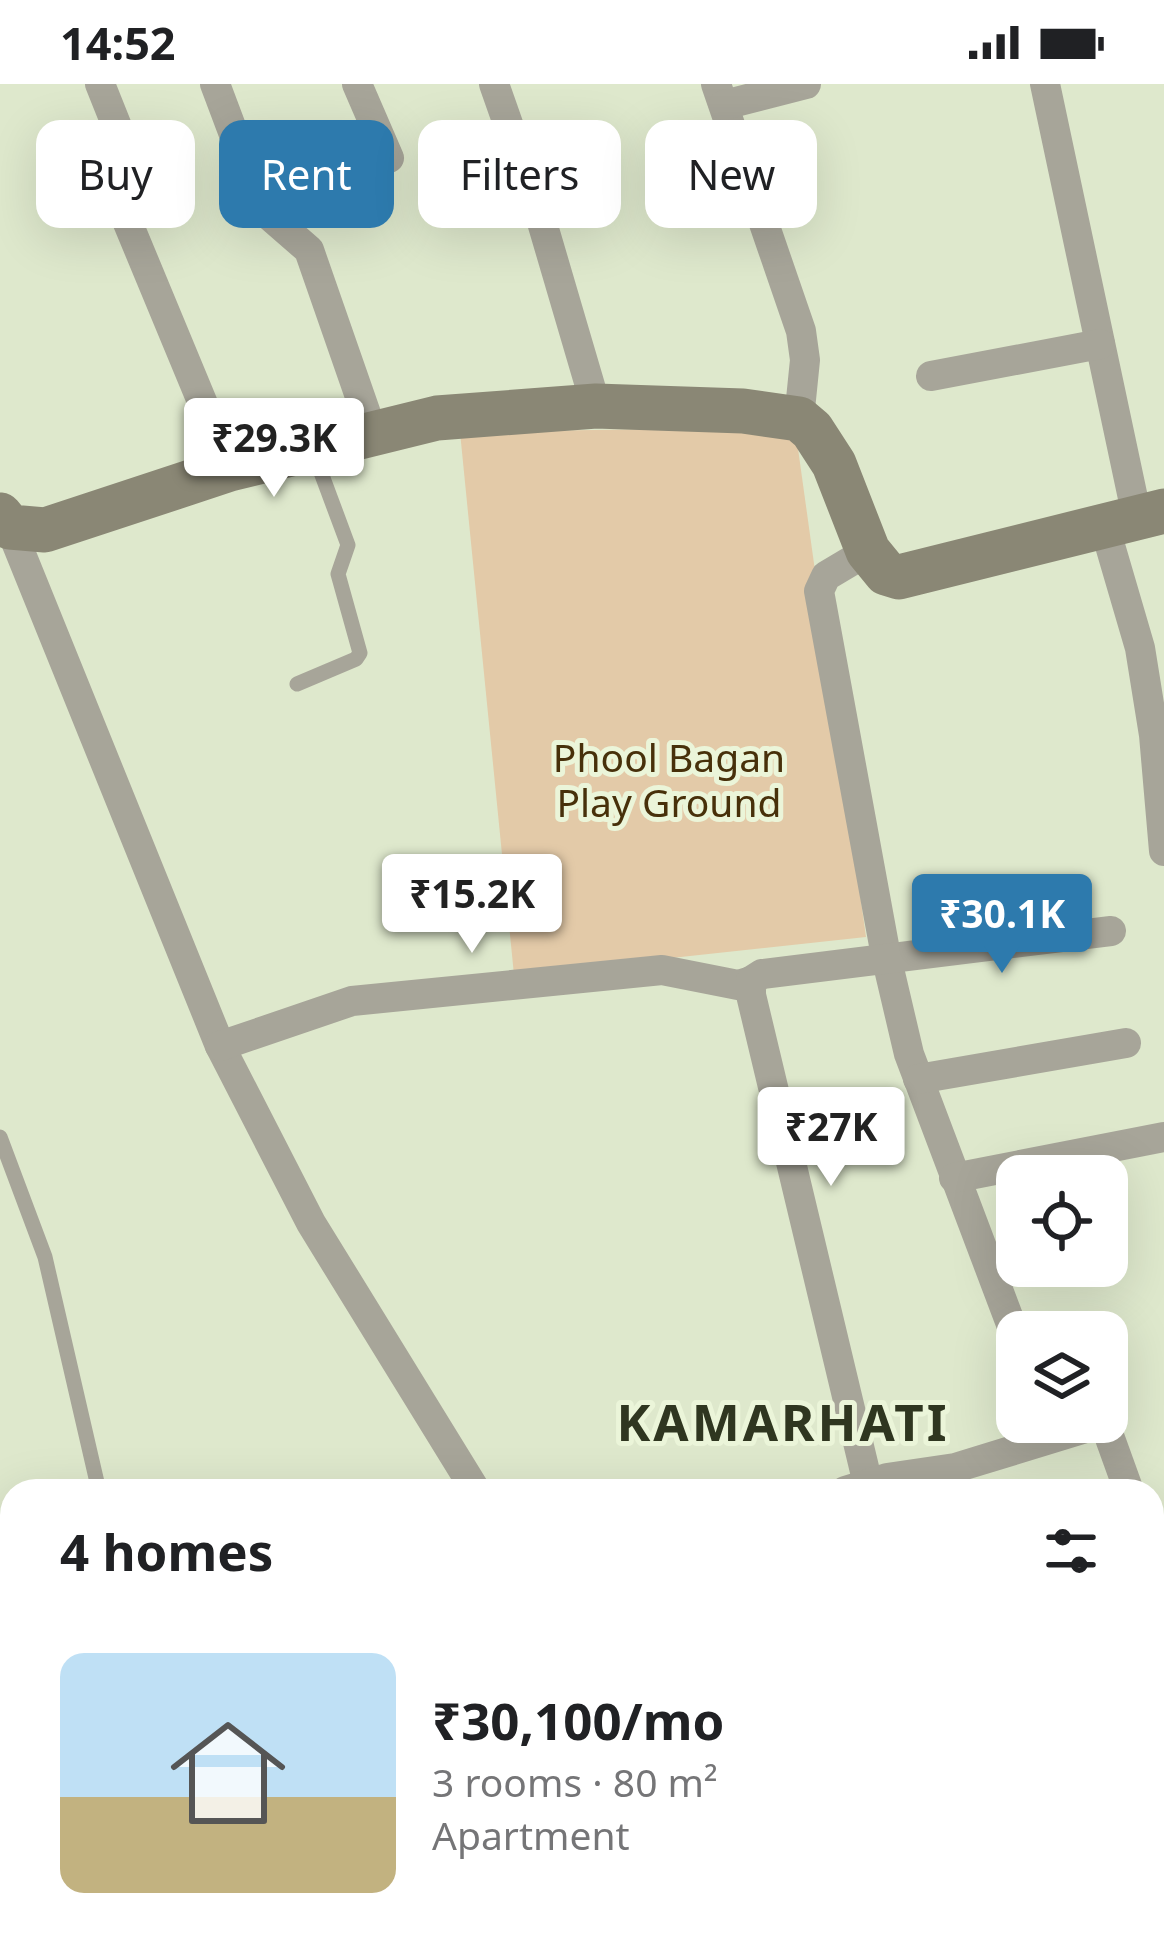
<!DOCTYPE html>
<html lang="en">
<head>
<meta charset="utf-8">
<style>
	body { margin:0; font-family:"Noto Sans",sans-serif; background:#f2f2f2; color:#202124; height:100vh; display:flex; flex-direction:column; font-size:45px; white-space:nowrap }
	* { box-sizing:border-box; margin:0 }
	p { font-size:39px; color:#757577 }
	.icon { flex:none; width:66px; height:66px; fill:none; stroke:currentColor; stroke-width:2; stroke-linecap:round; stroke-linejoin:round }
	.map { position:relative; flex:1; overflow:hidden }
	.details { position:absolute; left:0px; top:1395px; width:1164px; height:471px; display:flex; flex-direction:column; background:#fff; border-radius:36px 36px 0 0; box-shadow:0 12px 48px #0002 }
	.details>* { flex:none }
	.banner { position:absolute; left:36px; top:36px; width:1092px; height:108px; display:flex; gap:24px }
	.controls { position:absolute; left:996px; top:1071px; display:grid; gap:24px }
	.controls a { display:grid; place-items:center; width:132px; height:132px; border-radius:24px; background:#fff; box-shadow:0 12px 48px #0002; font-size:60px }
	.price { position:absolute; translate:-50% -102px; padding:0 27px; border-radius:12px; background:#fff; color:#222; font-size:39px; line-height:78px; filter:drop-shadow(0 3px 6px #0008) }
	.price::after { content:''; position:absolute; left:50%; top:72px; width:36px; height:27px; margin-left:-18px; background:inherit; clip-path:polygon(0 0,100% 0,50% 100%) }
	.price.on { background:#2d7aad; color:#fff }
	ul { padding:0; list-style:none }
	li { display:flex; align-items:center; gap:36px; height:300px; padding:0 60px }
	li span { display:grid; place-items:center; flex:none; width:336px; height:240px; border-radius:24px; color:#555 }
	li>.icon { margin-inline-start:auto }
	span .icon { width:144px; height:144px; fill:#fffc; stroke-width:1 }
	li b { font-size:51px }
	h2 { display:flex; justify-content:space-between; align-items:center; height:144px; padding:0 60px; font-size:51px }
	.pill { padding:0 42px; border-radius:24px; background:#fff; box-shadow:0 12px 48px #0002; font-size:42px; line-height:108px }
	.pill.on { background:#2d7aad; color:#fff }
	.status { display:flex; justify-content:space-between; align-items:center; height:84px; padding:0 60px; background:#fff; direction:ltr }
	.status svg { height:33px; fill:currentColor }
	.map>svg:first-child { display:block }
</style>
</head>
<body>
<div class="status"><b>14:52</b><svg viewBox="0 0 49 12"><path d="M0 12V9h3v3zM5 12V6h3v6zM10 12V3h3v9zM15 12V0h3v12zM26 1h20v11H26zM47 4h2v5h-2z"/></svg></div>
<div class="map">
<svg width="1164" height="1864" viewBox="0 0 1164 1864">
	<rect width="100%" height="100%" fill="#dee8cc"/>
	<!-- green -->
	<polygon fill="#e3caa8" points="795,343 866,853 514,891 460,348"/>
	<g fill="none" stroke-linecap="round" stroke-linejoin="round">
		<!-- lane -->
		<g stroke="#a7a599" stroke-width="15">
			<polyline points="297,600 356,575 360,569 338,490 348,461 313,367"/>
			<polyline points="0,1053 45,1173 99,1407"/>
			<polyline points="0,1580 12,1578"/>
		</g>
		<!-- street -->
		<g stroke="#a7a599" stroke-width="30">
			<polyline points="100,0 120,50 123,127 230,385"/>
			<polyline points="215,0 262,125 309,166 372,347"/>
			<polyline points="357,0 389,74"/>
			<polyline points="494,0 539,128 596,322"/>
			<polyline points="716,0 801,247 805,276 799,335"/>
			<polyline points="1045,0 1137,433"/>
			<polyline points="724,21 806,0"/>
			<polyline points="931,292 1100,260"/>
			<polyline points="1104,441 1140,564 1154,651 1164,767"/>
			<polyline points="10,443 220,962 311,1139 476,1407"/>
			<polyline points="868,467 826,492 819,507 886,872 909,970 1017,1256"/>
			<polyline points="220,962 352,917 662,886 738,901 751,897"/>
			<polyline points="918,995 1126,959"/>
			<polyline points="954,1094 1164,1053"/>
			<polyline points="868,1400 751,911 751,897 762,890 1111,847"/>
			<polyline points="845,1407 887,1394 955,1384 1099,1340 1107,1346 1129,1407"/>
			<polyline points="1152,1471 1164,1507"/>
			<polyline points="129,1854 129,1864"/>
			<polyline points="417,1854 420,1864"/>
			<polyline points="711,1854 716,1864"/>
		</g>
		<!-- secondary -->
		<polyline stroke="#8a8775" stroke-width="45" points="0,431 10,443 45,446 230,385 437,334 596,322 743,327 799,335 812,346 834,380 868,467 886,489 899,493 1164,427"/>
	</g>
	<g text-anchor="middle" stroke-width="10" stroke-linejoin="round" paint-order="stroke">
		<!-- park labels -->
		<g font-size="39" fill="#47300a" stroke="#ebf5d9">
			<text x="669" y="688">Phool Bagan<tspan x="669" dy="45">Play Ground</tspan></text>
		</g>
		<!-- district labels -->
		<g font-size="51" font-weight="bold" letter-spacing="3" fill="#2f3620" stroke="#ebf5d9">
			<text x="783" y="1357">KAMARHATI</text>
		</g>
	</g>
</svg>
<div class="controls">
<a><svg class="icon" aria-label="locate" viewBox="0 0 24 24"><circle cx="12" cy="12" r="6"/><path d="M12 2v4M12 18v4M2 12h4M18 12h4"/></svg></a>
<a><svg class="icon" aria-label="layers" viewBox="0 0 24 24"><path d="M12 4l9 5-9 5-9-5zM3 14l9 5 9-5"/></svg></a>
</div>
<b class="price" style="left:274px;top:416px">₹29.3K</b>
<b class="price" style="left:472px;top:872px">₹15.2K</b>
<b class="price on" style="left:1002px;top:892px">₹30.1K</b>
<b class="price" style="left:831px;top:1105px">₹27K</b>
<div class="banner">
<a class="pill">Buy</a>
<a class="pill on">Rent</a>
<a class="pill">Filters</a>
<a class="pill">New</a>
</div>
<section class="details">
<h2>4 homes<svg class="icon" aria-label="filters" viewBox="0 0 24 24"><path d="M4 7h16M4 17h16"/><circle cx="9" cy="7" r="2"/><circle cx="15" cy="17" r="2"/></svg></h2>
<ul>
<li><span style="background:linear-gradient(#bfe0f5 60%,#c2b280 0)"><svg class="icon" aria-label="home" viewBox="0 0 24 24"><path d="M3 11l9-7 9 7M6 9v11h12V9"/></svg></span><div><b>₹30,100/mo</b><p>3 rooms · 80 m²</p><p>Apartment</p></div></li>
</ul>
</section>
</div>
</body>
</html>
